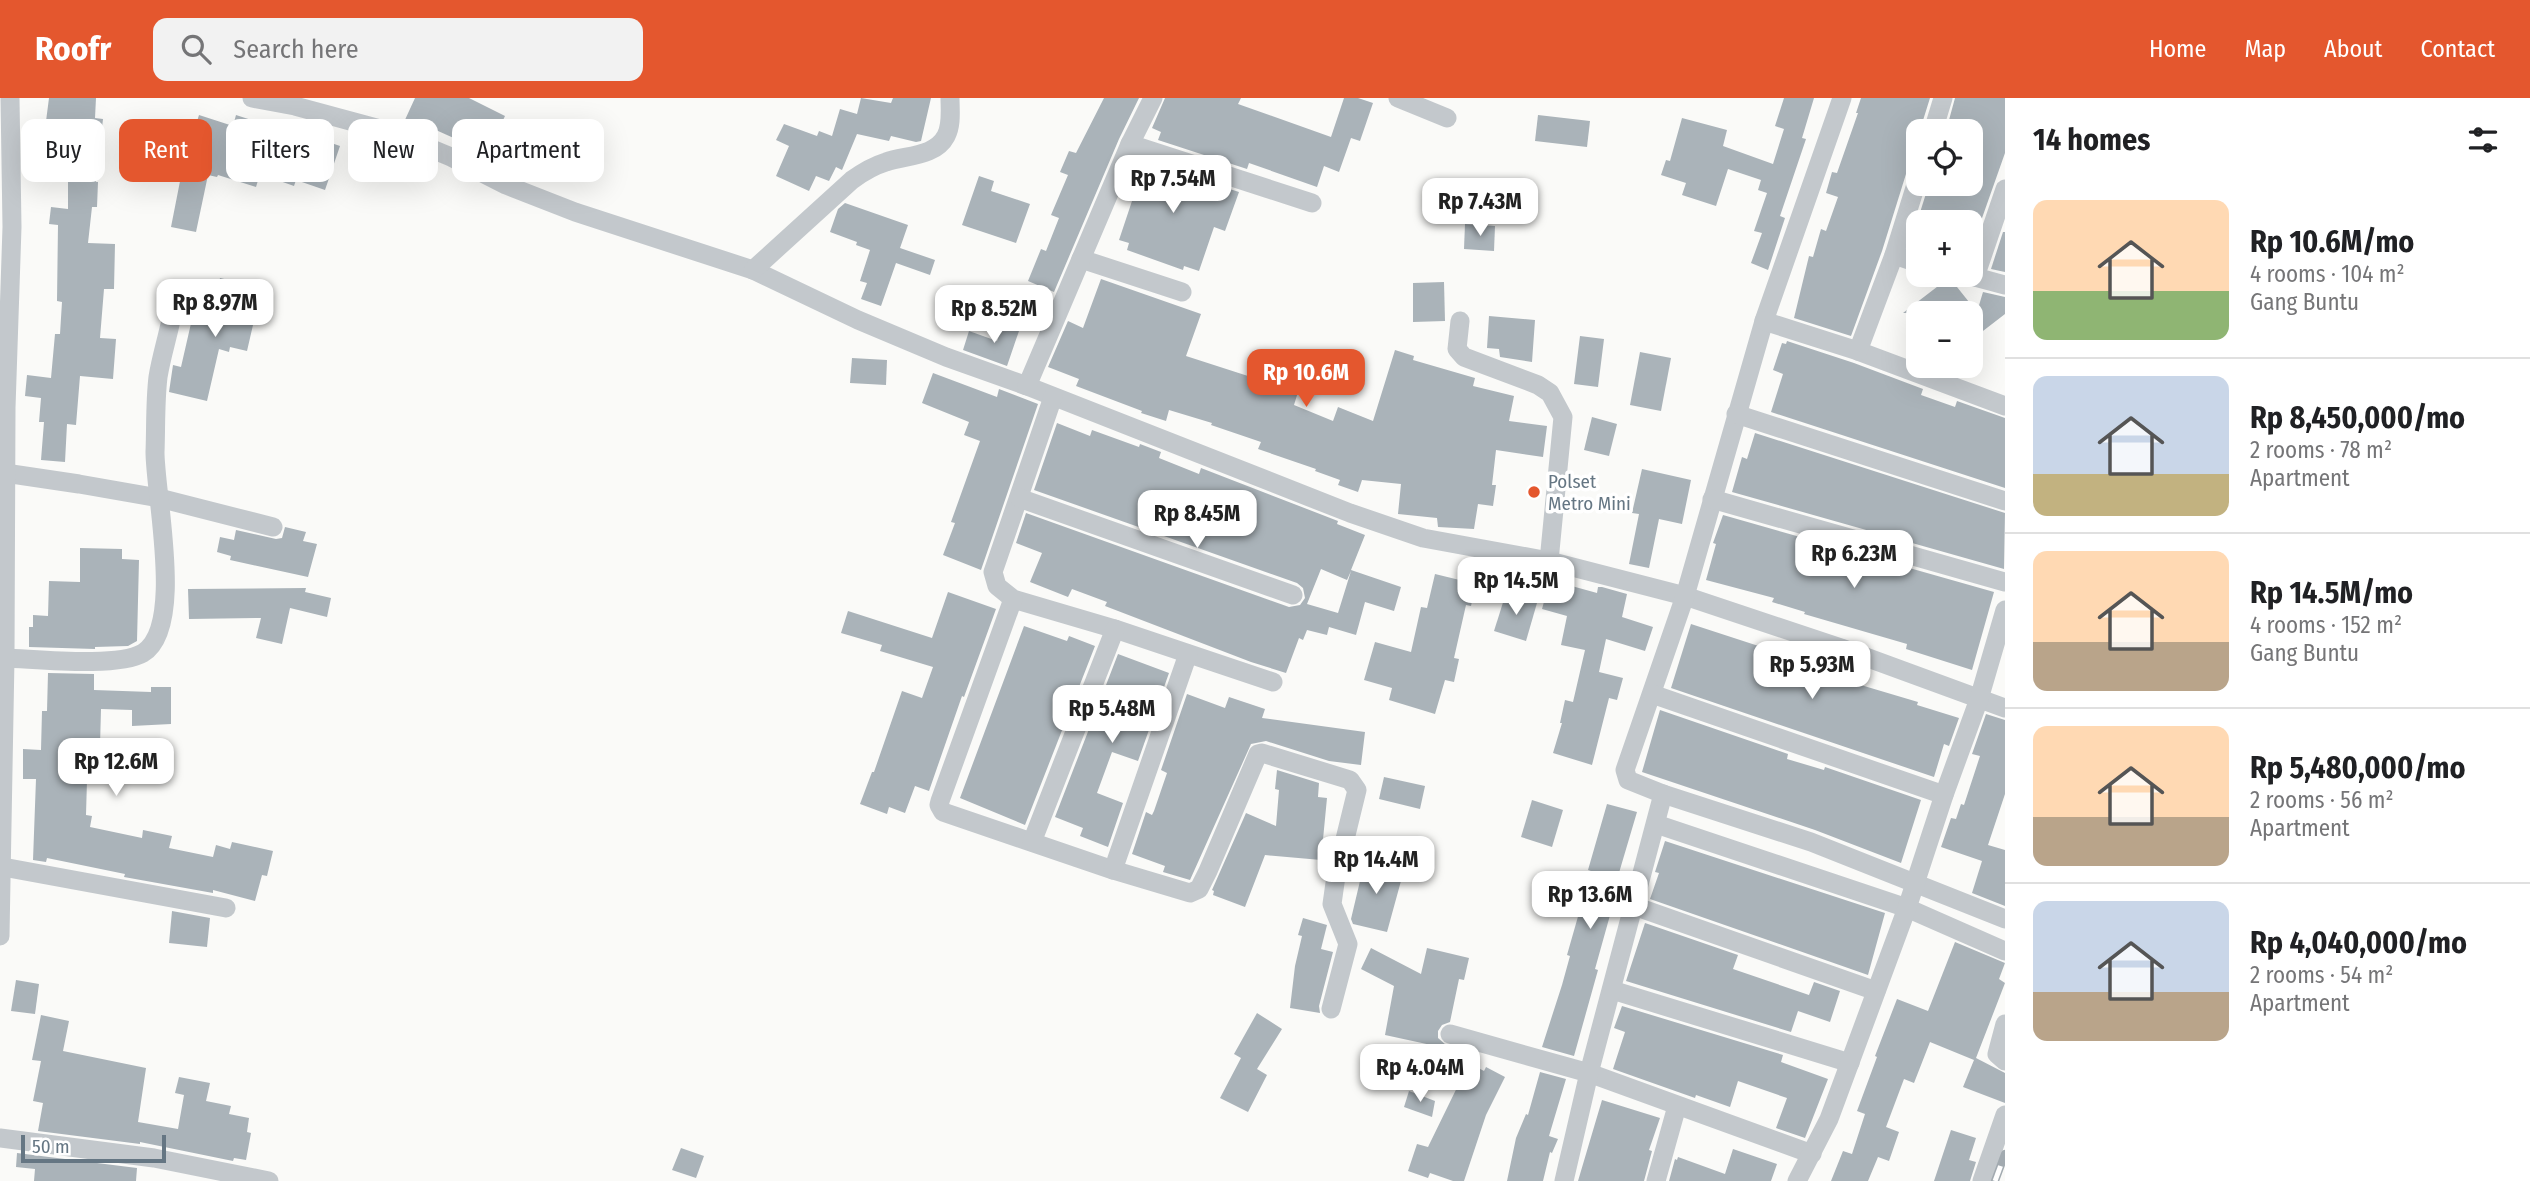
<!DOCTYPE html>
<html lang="en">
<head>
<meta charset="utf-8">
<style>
	body { margin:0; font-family:"Fira Sans Condensed",sans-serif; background:#f2f2f2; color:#202124; height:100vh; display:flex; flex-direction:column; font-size:26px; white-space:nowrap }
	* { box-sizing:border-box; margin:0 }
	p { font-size:23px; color:#757577 }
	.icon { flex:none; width:38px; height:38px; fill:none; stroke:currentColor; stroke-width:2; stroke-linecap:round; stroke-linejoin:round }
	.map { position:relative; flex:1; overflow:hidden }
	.details { display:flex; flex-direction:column; background:#fff; width:525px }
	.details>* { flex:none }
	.hud { position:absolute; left:21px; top:21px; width:665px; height:63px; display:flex; gap:14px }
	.controls { position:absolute; left:1906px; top:21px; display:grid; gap:14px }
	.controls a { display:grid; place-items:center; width:77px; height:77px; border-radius:14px; background:#fff; box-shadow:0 7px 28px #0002; font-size:35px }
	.scale { position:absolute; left:21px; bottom:18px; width:145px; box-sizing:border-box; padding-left:7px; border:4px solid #657683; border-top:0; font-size:19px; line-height:24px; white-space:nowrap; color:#657683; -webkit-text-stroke:5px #fff; paint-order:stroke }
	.price { position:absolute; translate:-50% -60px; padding:0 16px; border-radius:14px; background:#fff; color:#222; font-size:23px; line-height:46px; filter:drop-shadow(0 2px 4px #0008) }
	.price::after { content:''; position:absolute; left:50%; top:42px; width:21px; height:16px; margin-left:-10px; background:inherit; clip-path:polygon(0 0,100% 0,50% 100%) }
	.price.active { background:#e4572e; color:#fff }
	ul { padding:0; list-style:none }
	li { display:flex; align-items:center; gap:21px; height:175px; padding:0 28px }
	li+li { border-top:2px solid #e0e0e0 }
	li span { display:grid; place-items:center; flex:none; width:196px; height:140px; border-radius:14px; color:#555 }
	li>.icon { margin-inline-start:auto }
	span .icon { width:84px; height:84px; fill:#fffc; stroke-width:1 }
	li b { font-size:30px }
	h2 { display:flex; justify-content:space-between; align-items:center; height:84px; padding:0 28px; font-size:30px }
	.tag { padding:0 24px; border-radius:14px; background:#fff; box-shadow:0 7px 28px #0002; font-size:24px; line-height:63px }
	.tag.active { background:#e4572e; color:#fff }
	header { display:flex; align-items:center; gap:42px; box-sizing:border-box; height:98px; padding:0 35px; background:#e4572e; color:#fff }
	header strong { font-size:33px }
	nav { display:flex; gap:38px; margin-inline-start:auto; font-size:24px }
	.search { width:490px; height:63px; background:#f2f2f2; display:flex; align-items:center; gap:18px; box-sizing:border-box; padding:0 24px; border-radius:14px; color:#757577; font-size:26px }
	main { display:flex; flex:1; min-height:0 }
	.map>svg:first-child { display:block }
</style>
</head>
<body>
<header>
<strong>Roofr</strong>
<div class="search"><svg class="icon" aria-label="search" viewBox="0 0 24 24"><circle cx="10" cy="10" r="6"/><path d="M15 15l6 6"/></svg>Search here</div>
<nav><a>Home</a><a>Map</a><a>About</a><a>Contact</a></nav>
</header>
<main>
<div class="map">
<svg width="2005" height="1083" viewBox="0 0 2005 1083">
	<rect width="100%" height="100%" fill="#fafaf8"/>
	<!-- building -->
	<g fill="#aab3b9" fill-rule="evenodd">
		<polygon points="49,0 96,0 95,20 103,21 96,84 98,84 97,109 92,109 88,145 115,146 114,191 104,191 100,240 116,241 113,281 80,278 76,327 67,326 65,364 41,362 44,324 39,324 41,300 25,298 27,277 51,280 55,236 60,236 62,204 57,203 58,127 49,126 51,109 68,111 68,78 62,77 64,34 45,31"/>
		<polygon points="415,0 469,0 505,18 487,55 427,28 424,34 404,24"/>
		<polygon points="861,0 891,5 893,0 931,0 921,43 916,44 891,38 889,43 857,36 842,72 836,69 829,83 816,78 809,93 776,78 789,48 776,42 784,26 817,38 819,33 832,38 840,11 857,16"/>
		<polygon points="1104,0 1139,0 1119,41 1054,194 1028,183 1041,151 1046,153 1059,120 1051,117 1068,77 1060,74 1069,53 1076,55"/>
		<polygon points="1165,0 1241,0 1238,6 1331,39 1344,0 1358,0 1373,5 1360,43 1351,40 1339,74 1324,68 1317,89 1249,65 1247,71 1158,42 1161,34 1152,30"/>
		<polygon points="1784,0 1814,0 1802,40 1806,41 1780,118 1785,120 1768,172 1751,165 1762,135 1754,133 1767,95 1758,92 1761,82 1728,71 1716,108 1682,97 1686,85 1661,77 1666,62 1670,63 1682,20 1727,32 1723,48 1773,66 1784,31 1775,28"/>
		<polygon points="1861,0 1930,0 1909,67 1913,69 1906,76 1882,153 1851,238 1794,220 1809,158 1813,159 1821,131 1826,133 1838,99 1826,95 1832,74 1837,75 1858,15 1856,15"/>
		<polygon points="1955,0 2005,0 2005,55 1970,154 1970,124 1917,124 1929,86 1970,86 1970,33 1946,33"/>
		<polygon points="199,17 233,28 236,17 283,32 281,39 310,50 314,39 340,48 325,92 296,82 294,88 260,76 256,89 218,77 217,79 208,77 196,134 171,129 183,68"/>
		<polygon points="1538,17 1590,23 1587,49 1535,43"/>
		<polygon points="1137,61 1239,94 1225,133 1214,129 1199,173 1184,168 1183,172 1127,152 1129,145 1119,142 1132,103 1121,99"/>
		<polygon points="979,78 994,83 991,93 1030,106 1016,145 962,127"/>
		<polygon points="845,105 908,127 900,150 935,162 930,177 896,165 881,208 861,201 867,185 860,183 870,152 856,147 857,144 830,134 838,111"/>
		<polygon points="1465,126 1495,128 1494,153 1464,151"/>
		<polygon points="2003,134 2005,134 2005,174 1991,171"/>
		<polygon points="220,180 257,189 249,226 253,227 247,253 230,249 229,254 219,251 207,303 169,294 173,267 181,269 192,221 209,224"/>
		<polygon points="1101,181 1201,216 1186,258 1298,294 1294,307 1333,323 1338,309 1373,323 1395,252 1414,258 1413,262 1475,280 1473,288 1514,298 1509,323 1547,328 1543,359 1496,352 1492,387 1496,387 1493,408 1478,406 1474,431 1438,429 1437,420 1398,416 1401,386 1362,382 1358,394 1338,387 1340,382 1315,373 1316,371 1258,351 1261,344 1211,327 1212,325 1169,312 1166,323 1141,315 1142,313 1076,288 1079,281 1048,269 1068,223 1083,230"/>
		<polygon points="1946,182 1950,187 1957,189 1977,214 1983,194 2005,199 2005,216 1970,243 1970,215 1903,215"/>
		<polygon points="1444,184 1445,223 1413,224 1413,185"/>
		<polygon points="1489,218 1535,222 1532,264 1500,259 1499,251 1487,250"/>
		<polygon points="1004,224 1020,230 1007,268 963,252 969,233 997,243"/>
		<polygon points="1580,238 1604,241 1598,289 1574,286"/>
		<polygon points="1787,243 1854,265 1923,291 1921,297 1955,309 1957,303 2005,320 2005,390 1771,314 1783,276 1773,272 1782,245 1786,246"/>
		<polygon points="1640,254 1671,260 1661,313 1630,307"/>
		<polygon points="852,260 887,262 886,287 850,285"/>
		<polygon points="933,275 997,299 999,291 1038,306 981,472 943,457 955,425 951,424 980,343 964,337 969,324 922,305"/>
		<polygon points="1592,319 1617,326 1609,358 1584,352"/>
		<path d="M1057 325 1090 338 1092 332 1139 349 1140 346 1161 354 1159 360 1199 376 1201 370 1338 423 1337 426 1365 437 1351 472 1401 489 1394 513 1365 504 1356 537 1329 529 1327 537 1307 532 1303 542 1299 540 1286 575 1251 564 1105 508 1107 504 1072 491 1068 499 1030 484 1042 455 1016 445 1026 415 1289 509 1300 507 1305 500 1303 490 1297 485 1034 392ZM1321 471 1347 482 1351 473 1338 515 1307 506Z"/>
		<polygon points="1755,335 2005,415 2004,471 1732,394 1742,359 1747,361"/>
		<polygon points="1642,371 1691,382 1682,426 1659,421 1649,470 1629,466 1639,416 1632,415"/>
		<polygon points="1723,417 1994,494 1972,572 1906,551 1907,546 1804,516 1805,514 1772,504 1774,500 1706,482 1716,446 1713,445"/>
		<polygon points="285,429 306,434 303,443 317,446 308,479 230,462 231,458 217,454 220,439 234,442 236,432 276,441 282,440"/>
		<polygon points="80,450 122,451 122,461 139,462 137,543 128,548 95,549 95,551 29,549 29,529 33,529 33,517 48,518 49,483 80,484"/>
		<polygon points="1435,476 1476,486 1471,508 1466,507 1454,560 1459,561 1454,584 1445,582 1435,616 1389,602 1392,590 1364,582 1375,544 1411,554 1421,509 1427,510"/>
		<polygon points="1550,482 1597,495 1598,489 1602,489 1627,496 1622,519 1653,529 1645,553 1606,541 1599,574 1623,580 1617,602 1609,600 1592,667 1553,655 1562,625 1560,625 1565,602 1573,604 1585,552 1561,547 1567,518 1542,511"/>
		<polygon points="306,490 305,494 331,500 327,519 290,510 282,546 256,540 261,520 189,521 188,491"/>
		<polygon points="948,494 996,511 964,599 962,598 929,693 915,688 905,715 889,709 887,716 860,706 872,674 874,674 902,593 922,600 933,569 880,553 882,547 841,535 848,513 932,540"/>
		<polygon points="1506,495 1537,505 1526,543 1494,533"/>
		<polygon points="1691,526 1789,558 1786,566 1819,579 1820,576 1854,585 1918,604 1917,607 1959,620 1949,648 1944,646 1934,679 1671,590"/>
		<polygon points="1024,528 1067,543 1069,538 1095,548 1025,727 960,700"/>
		<polygon points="1118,556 1169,575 1138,663 1112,654 1097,695 1123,705 1108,749 1080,738 1083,730 1055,719"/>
		<polygon points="48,575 94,576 94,592 151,594 151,589 171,589 171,626 132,628 132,612 101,611 100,648 88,648 86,717 92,718 90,729 142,740 143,732 172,738 169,750 213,759 216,747 230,751 232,744 273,753 267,778 262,777 255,803 213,792 213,795 124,779 125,776 47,760 46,764 33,762 36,681 23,681 23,651 41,652 42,613 47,613"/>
		<polygon points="1187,596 1225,610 1229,599 1265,611 1262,620 1365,634 1361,667 1329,663 1266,643 1251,646 1190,782 1163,774 1165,768 1132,756 1146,714 1152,717 1154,713 1167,675 1161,672"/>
		<polygon points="1660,612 1788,656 1787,661 1824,672 1825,669 1921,702 1901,765 1815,732 1642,674"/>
		<polygon points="1986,616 2005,622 2005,696 1988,747 2005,752 2005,808 1972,795 1982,763 1941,749 1951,720 1956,721 1961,706 1964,707 1980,658 1972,656"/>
		<polygon points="1277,672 1319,685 1318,699 1327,700 1321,762 1265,757 1245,809 1213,797 1214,793 1212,792 1246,715 1276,728 1279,692 1275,691"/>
		<polygon points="1384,679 1425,688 1420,711 1379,701"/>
		<polygon points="1532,702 1563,712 1552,749 1521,739"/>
		<polygon points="1607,706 1637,714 1616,785 1619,785 1595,871 1598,872 1574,958 1542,949 1562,887 1570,858 1567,857 1591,773 1588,772"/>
		<polygon points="1665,743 1885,815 1868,877 1650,801 1659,775 1655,774"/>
		<polygon points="1360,764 1404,772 1387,834 1353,826 1351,821 1360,783 1357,783"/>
		<polygon points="172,813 210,820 207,849 169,845"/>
		<polygon points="1303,820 1327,827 1321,851 1333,854 1319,908 1320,915 1290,910 1295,868 1302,838 1298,837"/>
		<polygon points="1645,825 1738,857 1733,871 1809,897 1814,884 1840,893 1830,924 1798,913 1791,934 1626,883"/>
		<polygon points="1955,844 2005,865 1999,881 2005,885 1976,960 2005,975 2005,1005 1963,989 1974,962 1930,944 1914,985 1904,981 1886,1029 1899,1034 1889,1063 1878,1059 1868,1083 1831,1083 1843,1053 1852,1056 1865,1016 1857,1013 1877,959 1875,958 1897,901 1928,913"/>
		<polygon points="1371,850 1421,876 1427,850 1469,860 1464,882 1459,881 1450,924 1442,927 1438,933 1438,940 1446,947 1445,950 1385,937 1394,888 1361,871"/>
		<polygon points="16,882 39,886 35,916 11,913"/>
		<polygon points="1622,908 1783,957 1781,964 1828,981 1805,1040 1776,1030 1787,1000 1738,983 1730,1009 1696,997 1695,1000 1613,971 1625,934 1614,930"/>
		<polygon points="1257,915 1282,931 1257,971 1267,977 1248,1014 1220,1000 1241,960 1234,956"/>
		<polygon points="41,917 69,923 63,953 146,970 138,1024 178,1031 184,997 175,995 179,979 210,985 206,1003 231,1008 229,1016 249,1020 247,1034 251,1035 246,1062 234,1060 233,1063 140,1044 140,1046 38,1033 43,1005 33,1003 41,963 32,962"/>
		<polygon points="1469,965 1484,973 1486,969 1505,979 1486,1017 1464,1083 1453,1083 1430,1075 1428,1080 1408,1073 1417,1046 1428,1049"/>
		<polygon points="1540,974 1566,981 1549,1038 1558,1041 1552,1055 1550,1054 1543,1083 1507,1083 1516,1040 1526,1016 1528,1017"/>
		<polygon points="1409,993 1435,1003 1432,1019 1404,1009"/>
		<polygon points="1602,1002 1660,1020 1649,1052 1652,1053 1644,1083 1578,1083"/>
		<polygon points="1951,1032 1976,1040 1969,1062 1976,1064 1970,1083 1934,1083"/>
		<polygon points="681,1050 704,1058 696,1080 672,1072"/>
		<polygon points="1733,1051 1777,1066 1771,1083 1669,1083 1675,1061 1677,1062 1678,1059 1725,1076"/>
		<polygon points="17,1055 137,1070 136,1083 34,1083 35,1071 16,1069"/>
	</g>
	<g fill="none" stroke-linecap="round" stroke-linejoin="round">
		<!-- minor -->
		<g stroke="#c3c8cc" stroke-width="19">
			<polyline points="252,0 295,8 391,34 451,59 506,87 575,114 753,172 858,222 946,259 1027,288 1350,415 1423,440 1549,463 1685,498 1841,550 2005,610"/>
			<polyline points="1398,0 1447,20"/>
			<polyline points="1842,0 1764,223 1685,498 1625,672 1628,682 1663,696 1811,744 2005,821"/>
			<polyline points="1933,33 1943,0"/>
			<polyline points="1130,46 1312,105"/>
			<polyline points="1894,157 1918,165"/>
			<polyline points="1081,161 1182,194"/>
			<path d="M753 172 852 82C863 74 873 68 886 64 906 57 935 59 946 38 952 27 950 12 950 0"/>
			<polyline points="1957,177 1975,179 2005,91"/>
			<polyline points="1975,179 2005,187"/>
			<polyline points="1460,223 1457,251 1464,259 1538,287 1550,295 1563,319 1549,463"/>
			<polyline points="1764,223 1858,253 2005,308"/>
			<polyline points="1858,253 1894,157 1918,80"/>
			<polyline points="1027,288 1130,46 1153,0"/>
			<polyline points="1053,299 993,474 997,488 1013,501 1115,531 1273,584"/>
			<polyline points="1736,316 2005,403"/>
			<polyline points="5,375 79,386 159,400 273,429"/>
			<polyline points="1019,400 1293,497"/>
			<polyline points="1712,401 2005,484"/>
			<polyline points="1013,501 940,703 939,707 943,714 1113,772 1190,795 1199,791 1208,773 1258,656 1262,655 1350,682 1357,692 1336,778 1332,806 1348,846 1331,911"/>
			<path d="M5 560C37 561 117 570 143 555 185 529 155 398 155 354 156 329 155 304 158 279 161 260 167 241 171 222"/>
			<polyline points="1652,596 1944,697"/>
			<polyline points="1656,726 1907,810 2005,853"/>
			<polyline points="1032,744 1115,531"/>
			<polyline points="3,769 226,810"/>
			<polyline points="1113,772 1188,556"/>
			<polyline points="1634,808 1876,893"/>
			<polyline points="0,838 5,560 6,310 12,129 10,0"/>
			<polyline points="1612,892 1850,965"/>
			<polyline points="2005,926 1997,956 2005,963"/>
			<polyline points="1450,936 1589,975 1812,1056"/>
			<polyline points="0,1040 154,1060 269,1083"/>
			<polyline points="1564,1083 1589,975 1663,696"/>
			<polyline points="1656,1083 1677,1008"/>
			<polyline points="1797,1083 1829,1021 1907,810 1944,697 1979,601 2005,512"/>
			<polyline points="1982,1083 2005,1017"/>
		</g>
		<defs>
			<polyline id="rail" points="1995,1083 2005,1056"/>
		</defs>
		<!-- rail casing -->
		<use href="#rail" stroke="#a2aab0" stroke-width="8"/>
		<!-- rail -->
		<use href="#rail" stroke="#fff" stroke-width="5" stroke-dasharray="16" stroke-linecap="butt"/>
	</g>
	<!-- markers -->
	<circle fill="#e4572e" stroke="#fff" stroke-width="2.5" cx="1534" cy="394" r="7"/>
	<g text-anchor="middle" stroke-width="7" stroke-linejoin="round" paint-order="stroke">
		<!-- poi labels -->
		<g font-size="19" fill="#657683" stroke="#fff" text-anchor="start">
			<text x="1548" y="390">Polset<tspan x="1548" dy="22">Metro Mini</tspan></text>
		</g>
	</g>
</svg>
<div class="controls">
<a><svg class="icon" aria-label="locate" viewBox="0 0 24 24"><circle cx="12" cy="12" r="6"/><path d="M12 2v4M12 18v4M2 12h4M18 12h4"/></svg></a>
<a>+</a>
<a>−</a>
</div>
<div class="scale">50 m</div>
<b class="price" style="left:1173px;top:117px">Rp 7.54M</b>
<b class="price" style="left:1480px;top:140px">Rp 7.43M</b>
<b class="price" style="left:215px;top:241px">Rp 8.97M</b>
<b class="price" style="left:994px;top:247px">Rp 8.52M</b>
<b class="price active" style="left:1306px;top:311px">Rp 10.6M</b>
<b class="price" style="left:1197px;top:452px">Rp 8.45M</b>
<b class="price" style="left:1854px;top:492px">Rp 6.23M</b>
<b class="price" style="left:1516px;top:519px">Rp 14.5M</b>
<b class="price" style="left:1812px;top:603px">Rp 5.93M</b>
<b class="price" style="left:1112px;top:647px">Rp 5.48M</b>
<b class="price" style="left:116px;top:700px">Rp 12.6M</b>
<b class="price" style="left:1376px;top:798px">Rp 14.4M</b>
<b class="price" style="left:1590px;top:833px">Rp 13.6M</b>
<b class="price" style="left:1420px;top:1006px">Rp 4.04M</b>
<div class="hud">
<a class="tag">Buy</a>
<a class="tag active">Rent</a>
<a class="tag">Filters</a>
<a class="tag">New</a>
<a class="tag">Apartment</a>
</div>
</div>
<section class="details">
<h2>14 homes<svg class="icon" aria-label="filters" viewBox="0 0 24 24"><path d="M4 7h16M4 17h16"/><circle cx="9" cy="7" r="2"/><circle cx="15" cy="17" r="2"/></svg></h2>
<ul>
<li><span style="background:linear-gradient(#ffd9b3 65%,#8fb573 0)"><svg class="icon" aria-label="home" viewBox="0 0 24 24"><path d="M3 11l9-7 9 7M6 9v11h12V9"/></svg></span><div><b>Rp 10.6M/mo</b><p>4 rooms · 104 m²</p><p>Gang Buntu</p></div></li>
<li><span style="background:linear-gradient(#c9d6e8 70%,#c2b280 0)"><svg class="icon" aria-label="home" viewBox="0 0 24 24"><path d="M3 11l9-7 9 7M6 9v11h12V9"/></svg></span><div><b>Rp 8,450,000/mo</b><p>2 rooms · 78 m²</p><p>Apartment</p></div></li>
<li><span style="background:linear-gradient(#ffd9b3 65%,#b9a48a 0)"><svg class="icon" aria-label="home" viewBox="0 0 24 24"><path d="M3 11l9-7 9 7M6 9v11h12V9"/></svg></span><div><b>Rp 14.5M/mo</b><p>4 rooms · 152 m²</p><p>Gang Buntu</p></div></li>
<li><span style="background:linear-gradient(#ffd9b3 65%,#b9a48a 0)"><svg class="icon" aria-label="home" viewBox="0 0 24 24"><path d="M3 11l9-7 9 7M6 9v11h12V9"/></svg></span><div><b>Rp 5,480,000/mo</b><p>2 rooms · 56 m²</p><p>Apartment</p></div></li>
<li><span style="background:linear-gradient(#c9d6e8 65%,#b9a48a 0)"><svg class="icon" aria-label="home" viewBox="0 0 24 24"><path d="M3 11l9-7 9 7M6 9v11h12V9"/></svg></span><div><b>Rp 4,040,000/mo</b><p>2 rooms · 54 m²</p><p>Apartment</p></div></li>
</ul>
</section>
</main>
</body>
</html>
